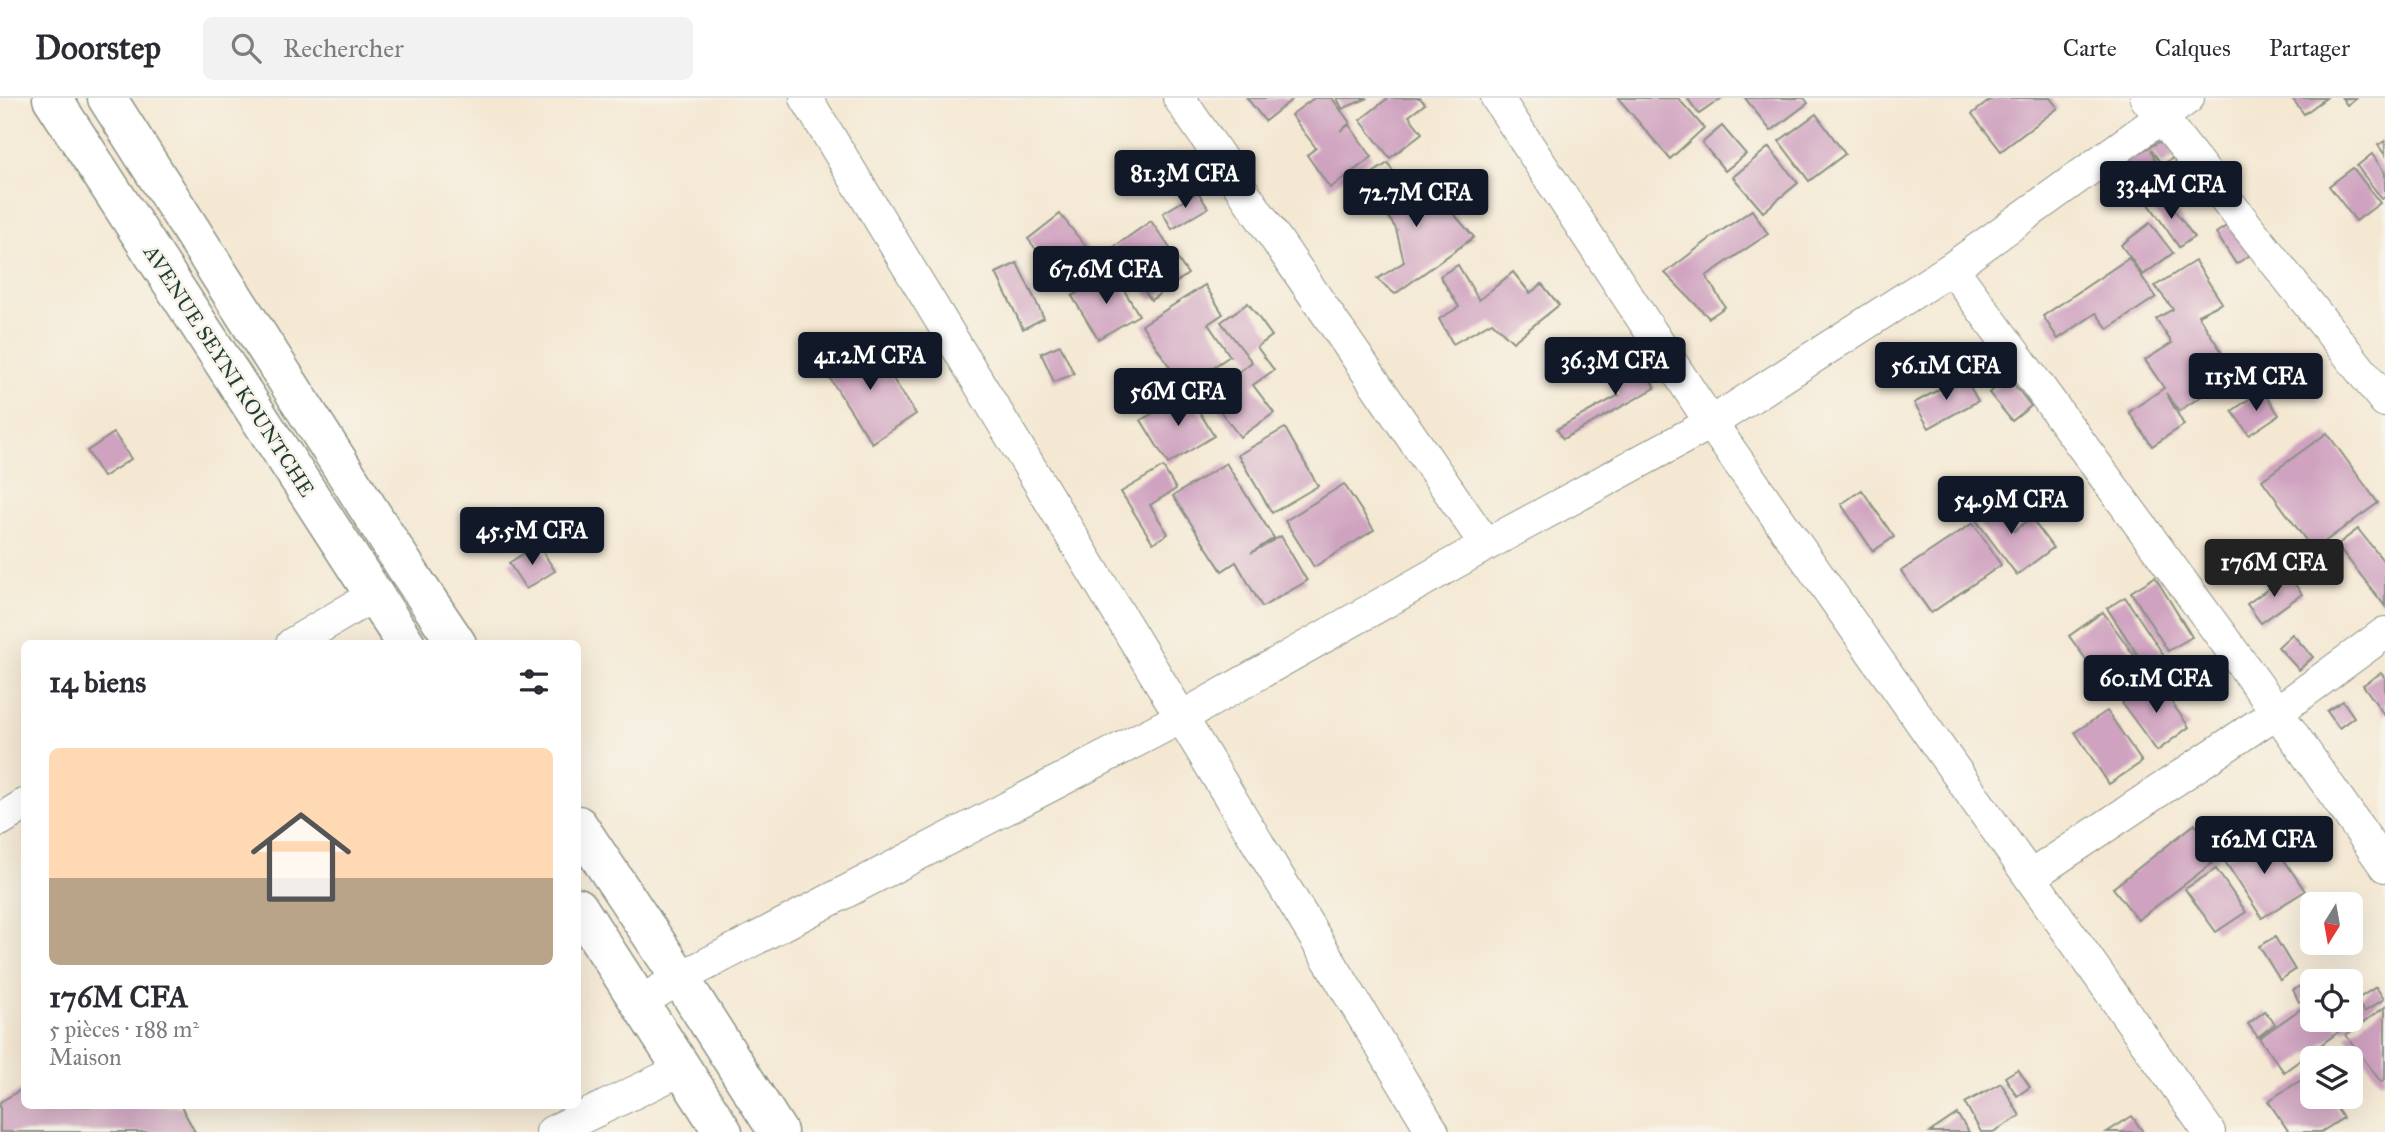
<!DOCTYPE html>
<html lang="fr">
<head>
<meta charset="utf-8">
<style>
	body { margin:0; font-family:"IM FELL Great Primer",serif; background:#f2f2f3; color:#2b2b33; height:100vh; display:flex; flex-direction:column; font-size:26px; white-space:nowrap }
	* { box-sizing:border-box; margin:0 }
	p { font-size:23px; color:#7c7c81 }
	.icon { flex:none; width:38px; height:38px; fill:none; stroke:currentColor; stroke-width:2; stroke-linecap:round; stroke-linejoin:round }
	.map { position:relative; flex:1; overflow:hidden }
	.details { position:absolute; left:21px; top:542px; width:560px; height:469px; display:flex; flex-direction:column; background:#fff; border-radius:10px; box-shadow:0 7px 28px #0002 }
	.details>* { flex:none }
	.needle { width:46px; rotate:191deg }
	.fabs { position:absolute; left:2300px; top:794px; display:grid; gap:14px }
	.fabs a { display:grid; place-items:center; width:63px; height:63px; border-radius:10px; background:#fff; box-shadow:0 7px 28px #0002; font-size:35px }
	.price { position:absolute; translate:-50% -60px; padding:0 16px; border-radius:7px; background:#111827; color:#fff; font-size:23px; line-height:46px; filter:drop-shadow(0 2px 4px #0008) }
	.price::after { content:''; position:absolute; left:50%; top:42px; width:21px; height:16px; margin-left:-10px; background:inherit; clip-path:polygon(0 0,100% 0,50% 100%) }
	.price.active { background:#222; color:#fff }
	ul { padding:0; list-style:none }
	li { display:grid; align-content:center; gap:14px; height:371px; padding:0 28px }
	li+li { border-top:2px solid #e1e1e2 }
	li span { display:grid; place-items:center; height:217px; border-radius:10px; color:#555 }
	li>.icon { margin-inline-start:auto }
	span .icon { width:126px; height:126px; fill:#fffc; stroke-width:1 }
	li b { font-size:30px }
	h2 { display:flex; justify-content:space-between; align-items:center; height:84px; padding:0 28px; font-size:30px }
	header { display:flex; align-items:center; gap:42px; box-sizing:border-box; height:98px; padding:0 35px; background:#fff; border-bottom:2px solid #e1e1e2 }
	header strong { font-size:33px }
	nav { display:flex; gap:38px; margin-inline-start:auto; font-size:24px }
	.search { width:490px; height:63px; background:#f2f2f3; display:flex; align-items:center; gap:18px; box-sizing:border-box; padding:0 24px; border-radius:10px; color:#7c7c81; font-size:26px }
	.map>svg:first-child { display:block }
</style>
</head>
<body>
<header>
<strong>Doorstep</strong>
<div class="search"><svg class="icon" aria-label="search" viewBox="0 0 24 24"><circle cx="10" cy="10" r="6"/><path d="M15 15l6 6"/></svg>Rechercher</div>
<nav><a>Carte</a><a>Calques</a><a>Partager</a></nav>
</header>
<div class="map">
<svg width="2385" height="1034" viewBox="0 0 2385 1034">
	<rect width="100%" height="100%" fill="#f7f3e8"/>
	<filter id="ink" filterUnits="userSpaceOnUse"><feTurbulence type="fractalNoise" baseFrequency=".0143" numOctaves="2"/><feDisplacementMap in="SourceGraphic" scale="14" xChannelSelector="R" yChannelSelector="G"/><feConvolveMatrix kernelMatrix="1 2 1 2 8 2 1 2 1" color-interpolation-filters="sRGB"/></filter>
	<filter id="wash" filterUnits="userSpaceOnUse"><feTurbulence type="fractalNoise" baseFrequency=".00686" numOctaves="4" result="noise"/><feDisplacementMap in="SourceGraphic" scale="28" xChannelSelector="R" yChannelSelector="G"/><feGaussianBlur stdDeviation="1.57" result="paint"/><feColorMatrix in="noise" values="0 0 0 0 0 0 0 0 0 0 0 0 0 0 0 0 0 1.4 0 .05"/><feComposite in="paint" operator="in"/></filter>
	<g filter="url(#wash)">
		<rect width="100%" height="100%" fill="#f4e8d3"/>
		<g id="blocks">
			<!-- building -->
			<g fill="#cfa2c0">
				<polygon points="1247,0 1294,0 1265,23"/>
				<polygon points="1314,0 1332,0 1350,25 1340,33 1349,27 1372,59 1330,90 1307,57 1316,50 1291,17"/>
				<polygon points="1337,0 1368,0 1342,11"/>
				<polygon points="1388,0 1420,0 1425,6 1409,18 1422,35 1390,60 1360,22"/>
				<polygon points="1618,0 1678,0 1704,30 1670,61"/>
				<polygon points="1690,0 1722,0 1699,16 1688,1"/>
				<polygon points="1745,0 1804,0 1808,5 1771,33"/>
				<polygon points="1993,0 2050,0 2058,10 2001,53 1972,16"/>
				<polygon points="2292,0 2326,0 2304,16"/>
				<polygon points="2342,0 2356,0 2347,7"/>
				<polygon points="1816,16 1845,56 1809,83 1779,43"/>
				<polygon points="1722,28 1746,56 1725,73 1702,45"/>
				<polygon points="2164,41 2176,58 2162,67 2151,51 2160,76 2121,100 2104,74"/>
				<polygon points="2385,43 2385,57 2378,47"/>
				<polygon points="1769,49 1798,85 1763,114 1733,79"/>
				<polygon points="2372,56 2385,75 2385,99 2382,101 2357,68"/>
				<polygon points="1388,65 1416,112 1437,97 1474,139 1395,196 1377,181 1404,164 1396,131 1364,81"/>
				<polygon points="2353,70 2380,105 2356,123 2329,88"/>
				<polygon points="1198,94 1208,110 1172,131 1163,115"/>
				<polygon points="2163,96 2194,139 2179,149 2149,106"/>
				<polygon points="1752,112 1768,136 1706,178 1725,209 1709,220 1665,175 1711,140"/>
				<polygon points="1060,116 1091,155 1059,181 1028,141"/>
				<polygon points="1151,123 1188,176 1151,202 1114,149"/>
				<polygon points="2234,123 2255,154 2236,166 2216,135"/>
				<polygon points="2150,125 2173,155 2143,177 2121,147"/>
				<polygon points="2129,160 2156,199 2108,231 2096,215 2058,241 2043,218"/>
				<polygon points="2195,163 2222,205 2198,217 2223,256 2208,267 2220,286 2179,313 2166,295 2184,327 2152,348 2129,314 2164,290 2145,262 2172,245 2156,221 2173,211 2155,188"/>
				<polygon points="1017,165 1044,220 1023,231 996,175"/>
				<polygon points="1458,167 1479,202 1513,174 1530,195 1542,186 1559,207 1513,244 1492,224 1453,246 1439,221 1459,209 1440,178"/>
				<polygon points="1113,174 1139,217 1098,241 1072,198"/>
				<polygon points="1205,187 1223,216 1208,226 1230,258 1183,289 1142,227"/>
				<polygon points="1248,205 1272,238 1257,249 1274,272 1253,287 1274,315 1240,339 1208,297 1252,264 1221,224"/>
				<polygon points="869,244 916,316 872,345 825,273"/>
				<polygon points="1060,247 1074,276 1054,284 1041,255"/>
				<polygon points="1639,261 1655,290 1563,341 1557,331 1619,297 1609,278"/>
				<polygon points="1964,278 1978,303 1929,330 1914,305"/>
				<polygon points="2009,280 2031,308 2012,323 1989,295"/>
				<polygon points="2262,292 2279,317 2249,337 2232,313"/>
				<polygon points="1188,295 1214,338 1168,366 1141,322"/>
				<polygon points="1285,330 1318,388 1272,415 1238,357"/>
				<polygon points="114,335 131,361 103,379 87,353"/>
				<polygon points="2327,335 2378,405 2313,452 2262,382"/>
				<polygon points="1226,365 1274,440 1251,455 1281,438 1307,483 1262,509 1236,464 1222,473 1173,398"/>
				<polygon points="1163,369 1176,391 1150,407 1168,436 1153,445 1121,394"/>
				<polygon points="1344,386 1374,432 1314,469 1285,423"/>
				<polygon points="1862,392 1894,439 1873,453 1841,406"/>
				<polygon points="1986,396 2014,433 2031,420 2053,450 2017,477 1967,410"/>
				<polygon points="1973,425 2001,467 1931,515 1901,473"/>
				<polygon points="2358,431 2385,465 2385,508 2337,447"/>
				<polygon points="538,446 555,473 526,491 509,465"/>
				<polygon points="2288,477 2302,496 2261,525 2247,506"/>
				<polygon points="2155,479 2192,539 2168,553 2131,494"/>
				<polygon points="2125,499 2163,556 2145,568 2107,510"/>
				<polygon points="2103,514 2144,571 2110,594 2069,538"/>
				<polygon points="2292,536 2313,559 2299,572 2278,549"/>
				<polygon points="2381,575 2385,580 2385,618 2363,587"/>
				<polygon points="2155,581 2189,629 2157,653 2122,605"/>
				<polygon points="2343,603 2354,619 2339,630 2327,613"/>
				<polygon points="2107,613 2142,664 2109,686 2075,634"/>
				<polygon points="2195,726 2220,759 2138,822 2113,790"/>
				<polygon points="2266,735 2305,793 2262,820 2224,762"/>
				<polygon points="2216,771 2246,814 2216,834 2185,791"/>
				<polygon points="2275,839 2295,872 2280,882 2259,848"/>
				<polygon points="2308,884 2312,898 2299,904 2293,892"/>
				<polygon points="2376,889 2384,901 2364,914 2356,902"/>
				<polygon points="2312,903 2312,922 2334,922 2341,932 2284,974 2259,940"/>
				<polygon points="2350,905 2361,918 2344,932 2336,922 2350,922"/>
				<polygon points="2385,909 2385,981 2381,984 2346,937"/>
				<polygon points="2265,913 2275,926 2258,939 2248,926"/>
				<polygon points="2018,971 2030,989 2017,998 2005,979"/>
				<polygon points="2312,975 2312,999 2329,999 2343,1020 2321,1034 2289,1034 2268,1003"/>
				<polygon points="2001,985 2020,1018 1993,1034 1981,1034 1965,1005"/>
				<polygon points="24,990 24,1008 181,1008 195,1034 0,1034 0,1004"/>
				<polygon points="1957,1016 1969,1034 1930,1034"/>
				<polygon points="2132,1018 2143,1034 2107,1034"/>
			</g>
		</g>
	</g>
	<g filter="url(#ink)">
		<use href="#blocks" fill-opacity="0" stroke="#8a9284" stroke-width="2"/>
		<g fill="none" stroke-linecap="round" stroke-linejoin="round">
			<defs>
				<g id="street">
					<polyline points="806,0 1433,1034"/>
					<polyline points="1179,0 1486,447"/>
					<polyline points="1497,0 1711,325 2209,1034"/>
					<polyline points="2146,0 2385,303"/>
					<polyline points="1952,170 2277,614 2385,768"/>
					<polyline points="292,546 374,497"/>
					<polyline points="0,722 24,707"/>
					<polyline points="2031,778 2277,614 2385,535"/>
					<polyline points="639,905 680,880 1182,619 1486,447 1711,325 1952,170 2188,0"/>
					<polyline points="552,1034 683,971"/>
				</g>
				<g id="highway">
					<polyline points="52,0 406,546"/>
					<polyline points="107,0 408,473 457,546"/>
					<polyline points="578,727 680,880 778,1034"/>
					<polyline points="578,809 723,1034"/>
				</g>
			</defs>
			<!-- street casing -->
			<use href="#street" stroke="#8a9284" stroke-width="34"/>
			<!-- highway casing -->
			<use href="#highway" stroke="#8a9284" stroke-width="41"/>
			<!-- street -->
			<use href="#street" stroke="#fff" stroke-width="32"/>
			<!-- highway -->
			<use href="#highway" stroke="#fff" stroke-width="38"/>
		</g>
	</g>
	<g text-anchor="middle" stroke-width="5" stroke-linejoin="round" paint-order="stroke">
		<!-- street labels -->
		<g font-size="21" fill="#1f3d34" stroke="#f7f3e8">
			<text transform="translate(229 273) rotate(57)" y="7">AVENUE SEYNI KOUNTCHE</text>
		</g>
	</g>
</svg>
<div class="fabs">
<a><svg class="needle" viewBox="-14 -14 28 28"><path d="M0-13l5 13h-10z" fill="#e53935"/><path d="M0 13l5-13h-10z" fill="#7c7c81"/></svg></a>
<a><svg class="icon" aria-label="locate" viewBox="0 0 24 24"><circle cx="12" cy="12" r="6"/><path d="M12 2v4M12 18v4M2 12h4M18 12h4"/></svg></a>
<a><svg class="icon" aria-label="layers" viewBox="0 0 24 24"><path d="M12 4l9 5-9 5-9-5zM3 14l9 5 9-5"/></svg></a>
</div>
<b class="price" style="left:1185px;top:112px">81.3M CFA</b>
<b class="price" style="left:2171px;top:123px">33.4M CFA</b>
<b class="price" style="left:1416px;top:131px">72.7M CFA</b>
<b class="price" style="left:1106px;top:208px">67.6M CFA</b>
<b class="price" style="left:870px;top:294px">41.2M CFA</b>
<b class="price" style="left:1615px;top:299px">36.3M CFA</b>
<b class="price" style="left:1946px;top:304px">56.1M CFA</b>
<b class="price" style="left:2256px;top:315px">115M CFA</b>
<b class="price" style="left:1178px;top:330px">56M CFA</b>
<b class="price" style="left:2011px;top:438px">54.9M CFA</b>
<b class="price" style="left:532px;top:469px">45.5M CFA</b>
<b class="price active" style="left:2274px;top:501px">176M CFA</b>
<b class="price" style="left:2156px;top:617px">60.1M CFA</b>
<b class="price" style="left:2264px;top:778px">162M CFA</b>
<section class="details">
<h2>14 biens<svg class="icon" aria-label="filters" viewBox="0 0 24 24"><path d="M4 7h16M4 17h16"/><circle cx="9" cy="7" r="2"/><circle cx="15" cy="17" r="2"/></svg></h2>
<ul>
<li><span style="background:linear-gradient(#ffd9b3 60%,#b9a48a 0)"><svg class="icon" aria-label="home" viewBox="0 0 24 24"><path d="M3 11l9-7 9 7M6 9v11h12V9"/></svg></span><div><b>176M CFA</b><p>5 pièces · 188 m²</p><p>Maison</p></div></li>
</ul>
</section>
</div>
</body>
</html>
